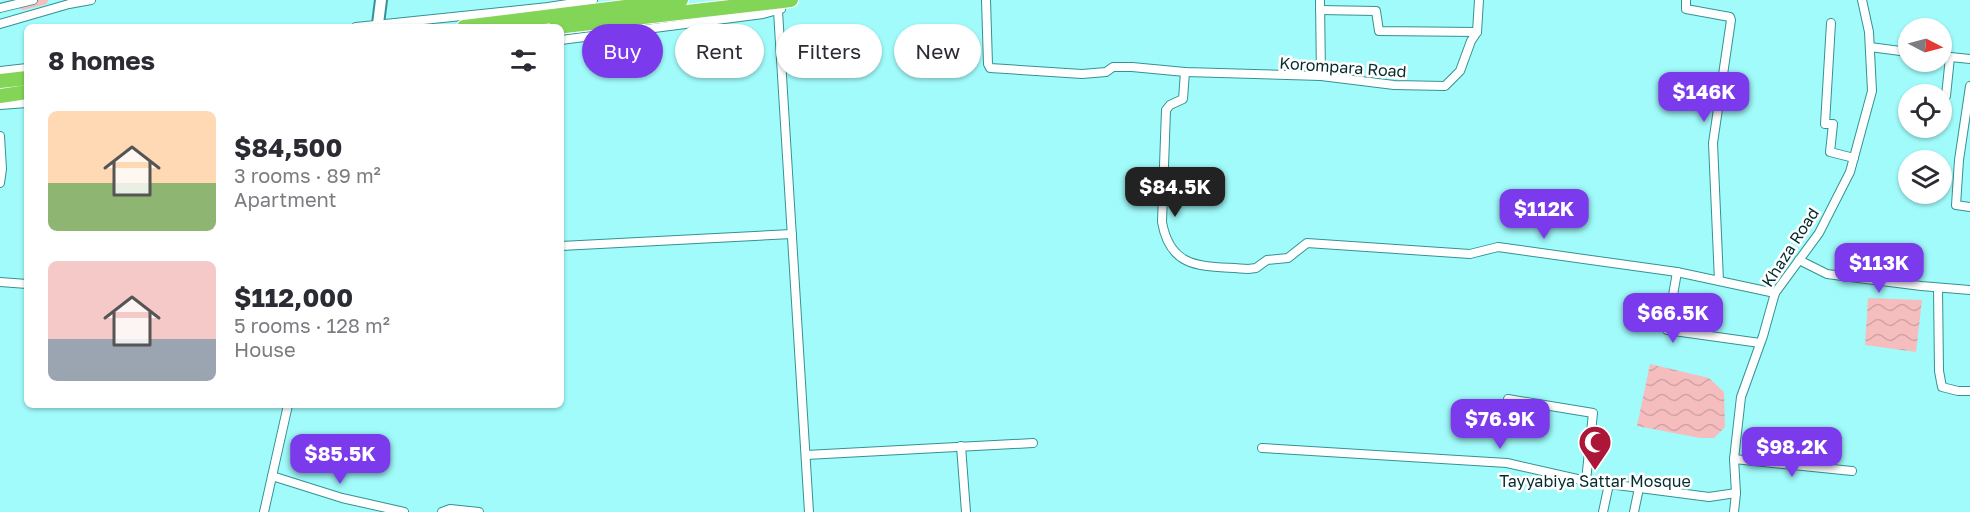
<!DOCTYPE html>
<html lang="en">
<head>
<meta charset="utf-8">
<style>
	body { margin:0; font-family:"Golos Text",sans-serif; background:#f7f7f7; color:#2b2b33; height:100vh; display:flex; flex-direction:column; font-size:22px; white-space:nowrap }
	* { box-sizing:border-box; margin:0 }
	p { font-size:20px; color:#7c7c81 }
	.icon { flex:none; width:33px; height:33px; fill:none; stroke:currentColor; stroke-width:2; stroke-linecap:round; stroke-linejoin:round }
	.map { position:relative; flex:1; overflow:hidden }
	.drawer { position:absolute; left:24px; top:24px; width:540px; height:384px; display:flex; flex-direction:column; background:#fff; border-radius:9px; box-shadow:0 2px 4px #0004 }
	.drawer>* { flex:none }
	.top-card { position:absolute; left:582px; top:24px; width:570px; height:54px; display:flex; gap:12px }
	.needle { width:39px; rotate:96deg }
	.buttons { position:absolute; left:1898px; top:18px; display:grid; gap:12px }
	.buttons a { display:grid; place-items:center; width:54px; height:54px; border-radius:50%; background:#fff; box-shadow:0 2px 4px #0004; font-size:30px }
	.price { position:absolute; translate:-50% -51px; padding:0 14px; border-radius:12px; background:#7c3aed; color:#fff; font-size:20px; line-height:39px; filter:drop-shadow(0 2px 3px #0008) }
	.price::after { content:''; position:absolute; left:50%; top:36px; width:18px; height:14px; margin-left:-9px; background:inherit; clip-path:polygon(0 0,100% 0,50% 100%) }
	.price.on { background:#222; color:#fff }
	ul { padding:0; list-style:none }
	li { display:flex; align-items:center; gap:18px; height:150px; padding:0 24px }
	li span { display:grid; place-items:center; flex:none; width:168px; height:120px; border-radius:9px; color:#555 }
	li>.icon { margin-inline-start:auto }
	span .icon { width:72px; height:72px; fill:#fffc; stroke-width:1 }
	li b { font-size:26px }
	h2 { display:flex; justify-content:space-between; align-items:center; height:72px; padding:0 24px; font-size:26px }
	.chip { padding:0 21px; border-radius:27px; background:#fff; box-shadow:0 2px 4px #0004; font-size:21px; line-height:54px }
	.chip.on { background:#7c3aed; color:#fff }
	.map>svg:first-child { display:block }
</style>
</head>
<body>
<div class="map">
<svg width="1970" height="512" viewBox="0 0 1970 512">
	<defs>
		<pattern id="water-waves" width="16" height="10" patternUnits="userSpaceOnUse" patternTransform="scale(1.5)"><rect width="16" height="10" fill="#f6bdbf"/><path d="M0 5q4-4 8 0t8 0" fill="none" stroke="#d1a3a4"/></pattern>
	</defs>
	<rect width="100%" height="100%" fill="#a1fbfb"/>
	<!-- water -->
	<g fill="url(#water-waves)">
		<polygon points="1868,298 1922,300 1916,352 1865,345"/>
		<polygon points="1650,364 1709,378 1724,392 1725,427 1714,438 1700,438 1637,426"/>
	</g>
	<g fill="none" stroke-linecap="round" stroke-linejoin="round">
		<!-- canal -->
		<polyline stroke="#f6bdbf" stroke-width="10" points="23,5 43,0"/>
		<defs>
			<g id="street">
				<polyline points="986,0 988,64 990,68 1082,74 1106,72 1113,67 1132,67 1185,72 1321,76 1394,85 1445,86 1460,71 1471,41 1477,32 1479,0"/>
				<polyline points="1320,0 1321,76"/>
				<polyline points="1686,0 1686,9 1730,17 1731,20 1713,143 1719,281"/>
				<polyline points="0,8 33,0"/>
				<polyline points="1320,10 1376,11 1379,31 1477,32"/>
				<polyline points="778,11 809,512"/>
				<polyline points="1831,23 1825,124 1833,124 1830,152 1854,158"/>
				<polyline points="0,24 69,4 91,0"/>
				<polyline points="356,27 548,7 593,0"/>
				<polyline points="561,40 763,14 781,9"/>
				<polyline points="1870,47 1908,52"/>
				<polyline points="1941,56 1970,59"/>
				<polyline points="0,71 27,68"/>
				<path d="M1185 72 1183 99 1170 105 1166 110 1162 222C1171 273 1207 265 1248 269L1256 268 1267 260 1288 258 1307 243 1470 254 1498 247 1677 272 1775 293"/>
				<polyline points="1970,86 1959,160 1956,205 1970,207"/>
				<polyline points="1946,96 1950,57"/>
				<polyline points="0,105 27,103"/>
				<polyline points="0,136 2,169 0,183"/>
				<polyline points="561,246 792,234"/>
				<polyline points="1799,260 1827,274 1921,286 1970,290"/>
				<polyline points="1677,272 1667,330 1760,343"/>
				<polyline points="0,282 27,284"/>
				<polyline points="1938,288 1939,371 1942,387 1958,391 1970,391"/>
				<polyline points="1508,399 1593,413 1586,481"/>
				<polyline points="961,446 966,512"/>
				<polyline points="1262,448 1507,463 1586,481 1709,497 1736,493"/>
				<polyline points="806,455 1033,443"/>
				<polyline points="1734,459 1852,471"/>
				<polyline points="272,476 342,498 404,512"/>
				<polyline points="264,512 288,405"/>
				<polyline points="442,512 450,509 479,512"/>
				<polyline points="1603,512 1609,484"/>
				<polyline points="1634,512 1639,488"/>
				<polyline points="1734,512 1736,493 1734,459 1741,397 1763,336 1775,293 1819,233 1850,172 1872,91 1869,32 1862,0"/>
			</g>
			<polyline id="secondary" points="378,24 381,0"/>
			<g id="highway">
				<polyline points="464,27 681,0"/>
				<polyline points="556,27 791,0"/>
				<polyline points="0,81 27,78"/>
				<polyline points="0,96 27,92"/>
			</g>
		</defs>
		<!-- street casing -->
		<use href="#street" stroke="#359293" stroke-width="10"/>
		<!-- secondary casing -->
		<use href="#secondary" stroke="#359293" stroke-width="14"/>
		<!-- highway casing -->
		<use href="#highway" stroke="#fff" stroke-width="16"/>
		<!-- street -->
		<use href="#street" stroke="#fff" stroke-width="8"/>
		<!-- secondary -->
		<use href="#secondary" stroke="#fff" stroke-width="10"/>
		<!-- highway -->
		<use href="#highway" stroke="#83d558" stroke-width="14"/>
	</g>
	<!-- icons -->
	<defs>
		<symbol id="mosque-pin" viewBox="-11 -11 22 30"><path d="M0 17L-7.5 6A9.5 9.5 0 1 1 7.5 6Z" fill="#ac1638" stroke="#fff"/><path d="M3.5-4.9A6 6 0 1 0 3.5 4.9A5 5 0 1 1 3.5-4.9Z" fill="#fff"/></symbol>
	</defs>
	<g fill-rule="evenodd">
		<use href="#mosque-pin" x="1576" y="423" width="38" height="52"/>
	</g>
	<g text-anchor="middle" stroke-width="5" stroke-linejoin="round" paint-order="stroke">
		<!-- street labels -->
		<g font-size="16" fill="#042c2d" stroke="#fff">
			<text transform="translate(1343 67) rotate(4)" y="6">Korompara Road</text>
			<text transform="translate(1790 247) rotate(-57)" y="6">Khaza Road</text>
		</g>
		<!-- poi labels -->
		<g font-size="16" fill="#042c2d" stroke="#fff">
			<text x="1595" y="487">Tayyabiya Sattar Mosque</text>
		</g>
	</g>
</svg>
<div class="buttons">
<a><svg class="needle" viewBox="-14 -14 28 28"><path d="M0-13l5 13h-10z" fill="#e53935"/><path d="M0 13l5-13h-10z" fill="#7c7c81"/></svg></a>
<a><svg class="icon" aria-label="locate" viewBox="0 0 24 24"><circle cx="12" cy="12" r="6"/><path d="M12 2v4M12 18v4M2 12h4M18 12h4"/></svg></a>
<a><svg class="icon" aria-label="layers" viewBox="0 0 24 24"><path d="M12 4l9 5-9 5-9-5zM3 14l9 5 9-5"/></svg></a>
</div>
<b class="price" style="left:1704px;top:123px">$146K</b>
<b class="price on" style="left:1175px;top:218px">$84.5K</b>
<b class="price" style="left:1544px;top:240px">$112K</b>
<b class="price" style="left:1879px;top:294px">$113K</b>
<b class="price" style="left:1673px;top:344px">$66.5K</b>
<b class="price" style="left:1500px;top:450px">$76.9K</b>
<b class="price" style="left:1792px;top:478px">$98.2K</b>
<b class="price" style="left:340px;top:485px">$85.5K</b>
<div class="top-card">
<a class="chip on">Buy</a>
<a class="chip">Rent</a>
<a class="chip">Filters</a>
<a class="chip">New</a>
</div>
<section class="drawer">
<h2>8 homes<svg class="icon" aria-label="filters" viewBox="0 0 24 24"><path d="M4 7h16M4 17h16"/><circle cx="9" cy="7" r="2"/><circle cx="15" cy="17" r="2"/></svg></h2>
<ul>
<li><span style="background:linear-gradient(#ffd9b3 60%,#8fb573 0)"><svg class="icon" aria-label="home" viewBox="0 0 24 24"><path d="M3 11l9-7 9 7M6 9v11h12V9"/></svg></span><div><b>$84,500</b><p>3 rooms · 89 m²</p><p>Apartment</p></div></li>
<li><span style="background:linear-gradient(#f6c9c9 65%,#9aa5b1 0)"><svg class="icon" aria-label="home" viewBox="0 0 24 24"><path d="M3 11l9-7 9 7M6 9v11h12V9"/></svg></span><div><b>$112,000</b><p>5 rooms · 128 m²</p><p>House</p></div></li>
</ul>
</section>
</div>
</body>
</html>
